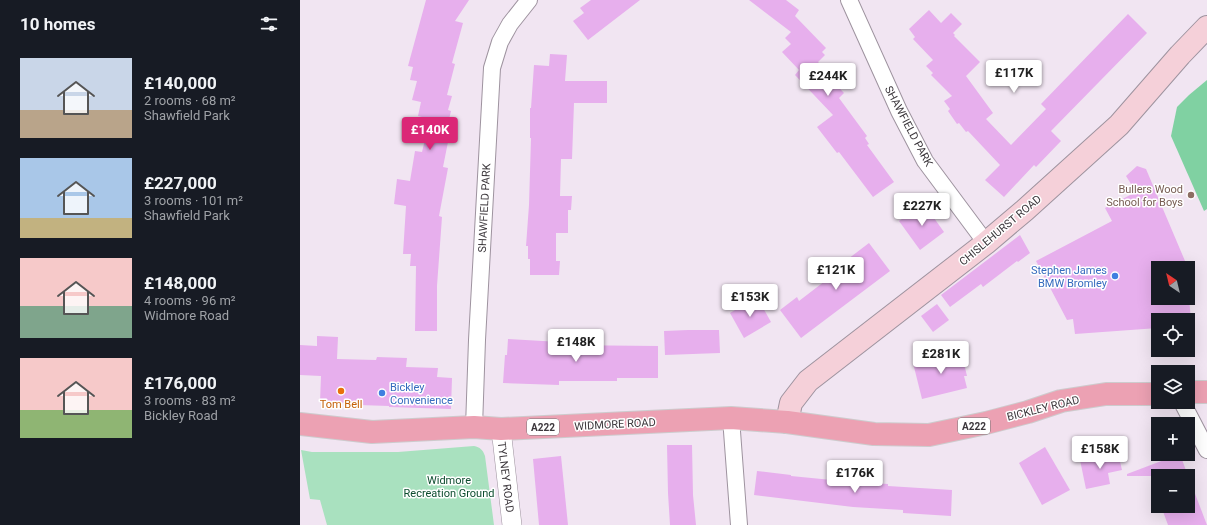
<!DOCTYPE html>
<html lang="en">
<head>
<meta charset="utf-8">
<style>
	body { margin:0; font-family:Roboto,sans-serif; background:#20242c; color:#f1f3f6; height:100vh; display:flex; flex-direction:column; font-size:15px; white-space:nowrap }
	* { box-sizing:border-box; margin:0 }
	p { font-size:13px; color:#9ea1a6 }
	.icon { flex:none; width:22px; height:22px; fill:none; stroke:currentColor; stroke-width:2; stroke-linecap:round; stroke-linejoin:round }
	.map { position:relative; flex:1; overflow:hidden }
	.panel { display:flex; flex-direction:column; background:#171b24; width:300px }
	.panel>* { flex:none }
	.needle { width:26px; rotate:325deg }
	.fabs { position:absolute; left:851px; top:261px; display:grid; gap:8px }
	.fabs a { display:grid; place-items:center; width:44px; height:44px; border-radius:0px; background:#171b24; box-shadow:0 4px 16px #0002; font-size:20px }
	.price { position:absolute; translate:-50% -34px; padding:0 9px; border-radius:4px; background:#fff; color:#222; font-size:13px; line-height:26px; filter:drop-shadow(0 1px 2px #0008) }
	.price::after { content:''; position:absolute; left:50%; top:24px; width:12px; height:9px; margin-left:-6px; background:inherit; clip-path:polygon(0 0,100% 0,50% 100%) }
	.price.current { background:#db2777; color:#fff }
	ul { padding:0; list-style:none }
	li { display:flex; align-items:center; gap:12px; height:100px; padding:0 20px }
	li span { display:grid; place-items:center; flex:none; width:112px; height:80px; border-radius:0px; color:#555 }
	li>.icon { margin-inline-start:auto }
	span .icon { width:48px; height:48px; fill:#fffc; stroke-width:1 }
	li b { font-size:17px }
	h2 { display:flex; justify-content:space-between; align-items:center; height:48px; padding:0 20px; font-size:17px }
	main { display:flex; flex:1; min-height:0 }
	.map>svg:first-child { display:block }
</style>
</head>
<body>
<main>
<section class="panel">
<h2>10 homes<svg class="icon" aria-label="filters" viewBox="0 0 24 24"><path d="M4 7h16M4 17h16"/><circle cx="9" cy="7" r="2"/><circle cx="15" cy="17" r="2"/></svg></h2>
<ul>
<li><span style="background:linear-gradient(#c9d6e8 65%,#b9a48a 0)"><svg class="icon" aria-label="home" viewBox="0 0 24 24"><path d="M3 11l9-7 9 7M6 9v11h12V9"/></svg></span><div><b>£140,000</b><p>2 rooms · 68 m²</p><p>Shawfield Park</p></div></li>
<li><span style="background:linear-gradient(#a9c7e8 75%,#c2b280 0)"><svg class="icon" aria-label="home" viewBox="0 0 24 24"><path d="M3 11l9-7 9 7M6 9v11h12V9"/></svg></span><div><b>£227,000</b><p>3 rooms · 101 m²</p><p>Shawfield Park</p></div></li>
<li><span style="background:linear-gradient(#f6c9c9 60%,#7fa58c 0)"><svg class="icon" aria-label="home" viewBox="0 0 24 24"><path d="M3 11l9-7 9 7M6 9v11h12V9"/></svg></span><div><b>£148,000</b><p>4 rooms · 96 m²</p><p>Widmore Road</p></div></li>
<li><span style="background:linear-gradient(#f6c9c9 65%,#8fb573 0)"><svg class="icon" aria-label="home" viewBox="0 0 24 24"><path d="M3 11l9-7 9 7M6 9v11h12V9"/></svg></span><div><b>£176,000</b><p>3 rooms · 83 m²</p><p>Bickley Road</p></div></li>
</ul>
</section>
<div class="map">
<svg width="907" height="525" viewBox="0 0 907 525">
	<rect width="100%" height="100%" fill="#f1e5f2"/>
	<!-- green -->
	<path fill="#a9e1bf" d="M174 446C180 447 183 450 185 456L194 525H27L20 500 10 499 1 450 12 452H98Z"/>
	<!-- forest -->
	<polygon fill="#80d1a2" points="907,80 907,209 904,211 871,136 877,107 889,95"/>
	<!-- building -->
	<g fill="#e7afed">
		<polygon points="126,0 169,0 155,21 163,23 152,63 155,64 147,95 152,96 148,110 151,111 145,136 149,137 143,167 148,168 139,216 142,217 137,286 137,331 115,331 116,266 110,266 111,254 103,254 106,206 94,204 97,179 110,181 115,151 122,152 130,119 118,116 121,102 112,100 117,81 110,80 113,67 108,66"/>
		<polygon points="291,0 340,0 288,40 273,21 284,13 280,8"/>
		<polygon points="449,0 486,0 499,10 495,16 526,48 522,52 525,55 518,62 524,68 522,70 544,93 539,98 567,136 565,138 569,144 567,145 594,182 573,197 539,152 537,153 517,127 533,115 495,75 499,70 482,52 491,44 485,38 491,32"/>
		<polygon points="629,10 641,23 651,13 662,24 653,33 655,35 654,36 680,62 666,76 693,113 686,119 711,145 746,109 741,104 828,14 847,33 751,131 761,141 736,167 734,165 704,197 685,180 700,165 668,131 666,132 659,123 657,124 648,111 650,109 644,101 652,96 631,75 633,73 626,66 633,60 613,39 615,37 609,29"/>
		<polygon points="250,54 267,55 265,81 307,81 307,103 274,103 272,159 261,159 260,196 272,196 271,210 268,210 268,233 256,233 256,261 260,261 259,275 230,275 230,259 228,259 228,246 226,246 229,205 231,138 230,138 230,108 231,108 234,65 249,66"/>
		<polygon points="837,166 846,169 888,268 858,268 858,298 889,298 891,320 858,320 858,328 775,334 773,319 767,320 736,261 812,221 805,208 836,192 826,176"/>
		<polygon points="624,204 644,232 620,250 599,221"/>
		<polygon points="720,235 730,253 718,262 717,261 683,287 681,284 650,307 641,295"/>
		<polygon points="569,243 590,271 501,338 480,310 497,297 499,301 525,281 523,278"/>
		<polygon points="457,297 471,322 444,338 430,313"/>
		<polygon points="637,304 649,320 633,332 621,316"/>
		<polygon points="388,330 419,330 420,353 365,355 364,331"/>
		<polygon points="17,336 38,337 37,359 76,360 77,357 107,358 106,367 138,368 137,377 152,378 151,409 89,407 89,406 59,405 60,403 20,402 21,376 0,375 0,345 17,346"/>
		<polygon points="208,339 260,342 260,345 358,346 358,378 317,378 317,381 259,381 259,385 203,383 205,355 207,355"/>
		<polygon points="661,351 667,376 664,376 667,388 622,399 613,363"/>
		<polygon points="367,445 392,445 393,495 396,525 370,525 368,493"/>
		<polygon points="745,447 770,490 742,505 719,463"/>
		<polygon points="818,453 822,470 808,473 810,484 786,489 780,460"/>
		<polygon points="880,454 888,476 827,476 827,474"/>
		<polygon points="261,456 268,525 239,525 233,459"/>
		<polygon points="457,471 491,475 491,476 542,481 588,484 588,486 652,490 651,516 603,513 603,510 553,507 454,495"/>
		<polygon points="888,478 889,478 907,525 868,525 861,506 888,506"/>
	</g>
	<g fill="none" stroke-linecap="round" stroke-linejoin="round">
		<defs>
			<g id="minor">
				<polyline points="549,0 599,111 625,161 686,243"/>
				<polyline points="882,402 907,450"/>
				<polyline points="431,418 439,525"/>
				<polyline points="174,427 177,340 192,68 200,42 210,24 229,0"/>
			</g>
			<polyline id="tertiary" points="201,429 212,525"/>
			<polyline id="secondary" points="487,422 491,403 508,381 686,243 725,210 819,125 880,55 907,27"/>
			<g id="primary">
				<polyline points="888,392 907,392"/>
				<polyline points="0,424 72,432 174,427 201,429 431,418 487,422 574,434 629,435 686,423 728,412 761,401 806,394 858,394"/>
			</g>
		</defs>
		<!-- minor casing -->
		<use href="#minor" stroke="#9e939f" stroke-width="18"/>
		<!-- tertiary casing -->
		<use href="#tertiary" stroke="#9e939f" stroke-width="20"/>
		<!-- secondary casing -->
		<use href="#secondary" stroke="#9e939f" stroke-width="24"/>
		<!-- primary casing -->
		<use href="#primary" stroke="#cdcbcd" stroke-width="24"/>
		<!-- minor -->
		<use href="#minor" stroke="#fff" stroke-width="16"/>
		<!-- tertiary -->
		<use href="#tertiary" stroke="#fff" stroke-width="19"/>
		<!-- secondary -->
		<use href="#secondary" stroke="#f5d0d9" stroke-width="22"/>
		<!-- primary -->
		<use href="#primary" stroke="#eca1b3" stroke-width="22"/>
	</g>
	<!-- markers -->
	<circle fill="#8d6e63" stroke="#fff" stroke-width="1.5" cx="891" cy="195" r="4"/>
	<g fill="#3f7fe0" stroke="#fff" stroke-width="1.5">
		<circle cx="815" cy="276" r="4"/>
		<circle cx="82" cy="393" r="4"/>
	</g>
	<circle fill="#e8710a" stroke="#fff" stroke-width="1.5" cx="41" cy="391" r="4"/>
	<g text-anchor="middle" stroke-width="3" stroke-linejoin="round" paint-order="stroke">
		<!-- shield labels -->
		<g fill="#fff" stroke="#777477" stroke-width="1">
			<rect x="658" y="418" width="32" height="16" rx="3"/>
			<rect x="227" y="419" width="32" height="16" rx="3"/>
		</g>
		<g font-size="10" font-weight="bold" fill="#3d383d">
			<text x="674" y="430">A222</text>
			<text x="243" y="431">A222</text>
		</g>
		<!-- street labels -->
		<g font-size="11" fill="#3d383d" stroke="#fff">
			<text transform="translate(609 126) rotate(62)" y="4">SHAWFIELD PARK</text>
			<text transform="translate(184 208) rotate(-87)" y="4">SHAWFIELD PARK</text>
			<text transform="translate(700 230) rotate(-40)" y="4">CHISLEHURST ROAD</text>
			<text transform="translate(743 408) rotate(-14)" y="4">BICKLEY ROAD</text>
			<text transform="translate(315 424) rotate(-3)" y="4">WIDMORE ROAD</text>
			<text transform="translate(206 477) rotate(83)" y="4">TYLNEY ROAD</text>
		</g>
		<!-- education labels -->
		<g font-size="11" fill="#785e54" stroke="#fff" text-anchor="end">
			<text x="883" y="193">Bullers Wood<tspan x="883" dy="13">School for Boys</tspan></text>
		</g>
		<!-- shop labels -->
		<g font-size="11" fill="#366cbe" stroke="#fff" text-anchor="end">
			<text x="807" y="274">Stephen James<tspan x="807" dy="13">BMW Bromley</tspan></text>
			<text x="90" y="391" text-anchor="start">Bickley<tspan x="90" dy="13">Convenience</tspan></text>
		</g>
		<!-- food labels -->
		<g font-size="11" fill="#c56008" stroke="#fff">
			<text x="41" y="408">Tom Bell</text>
		</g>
		<!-- park labels -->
		<g font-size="11" fill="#0d4d2f" stroke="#fff">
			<text x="149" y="484">Widmore<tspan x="149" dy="13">Recreation Ground</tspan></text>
		</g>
	</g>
</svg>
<div class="fabs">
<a><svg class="needle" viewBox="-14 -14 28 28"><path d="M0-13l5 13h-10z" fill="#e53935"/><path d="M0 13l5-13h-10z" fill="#9ea1a6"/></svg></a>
<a><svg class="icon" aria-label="locate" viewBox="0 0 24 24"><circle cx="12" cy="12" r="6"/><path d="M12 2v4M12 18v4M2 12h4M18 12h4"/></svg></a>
<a><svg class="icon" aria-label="layers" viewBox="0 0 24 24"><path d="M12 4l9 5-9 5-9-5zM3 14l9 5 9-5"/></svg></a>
<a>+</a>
<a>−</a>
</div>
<b class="price" style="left:714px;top:94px">£117K</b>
<b class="price" style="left:528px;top:97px">£244K</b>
<b class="price current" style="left:130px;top:151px">£140K</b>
<b class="price" style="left:622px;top:227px">£227K</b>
<b class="price" style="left:536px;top:291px">£121K</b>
<b class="price" style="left:450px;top:318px">£153K</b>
<b class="price" style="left:276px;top:363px">£148K</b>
<b class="price" style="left:641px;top:375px">£281K</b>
<b class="price" style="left:800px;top:470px">£158K</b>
<b class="price" style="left:555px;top:494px">£176K</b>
</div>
</main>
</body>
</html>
